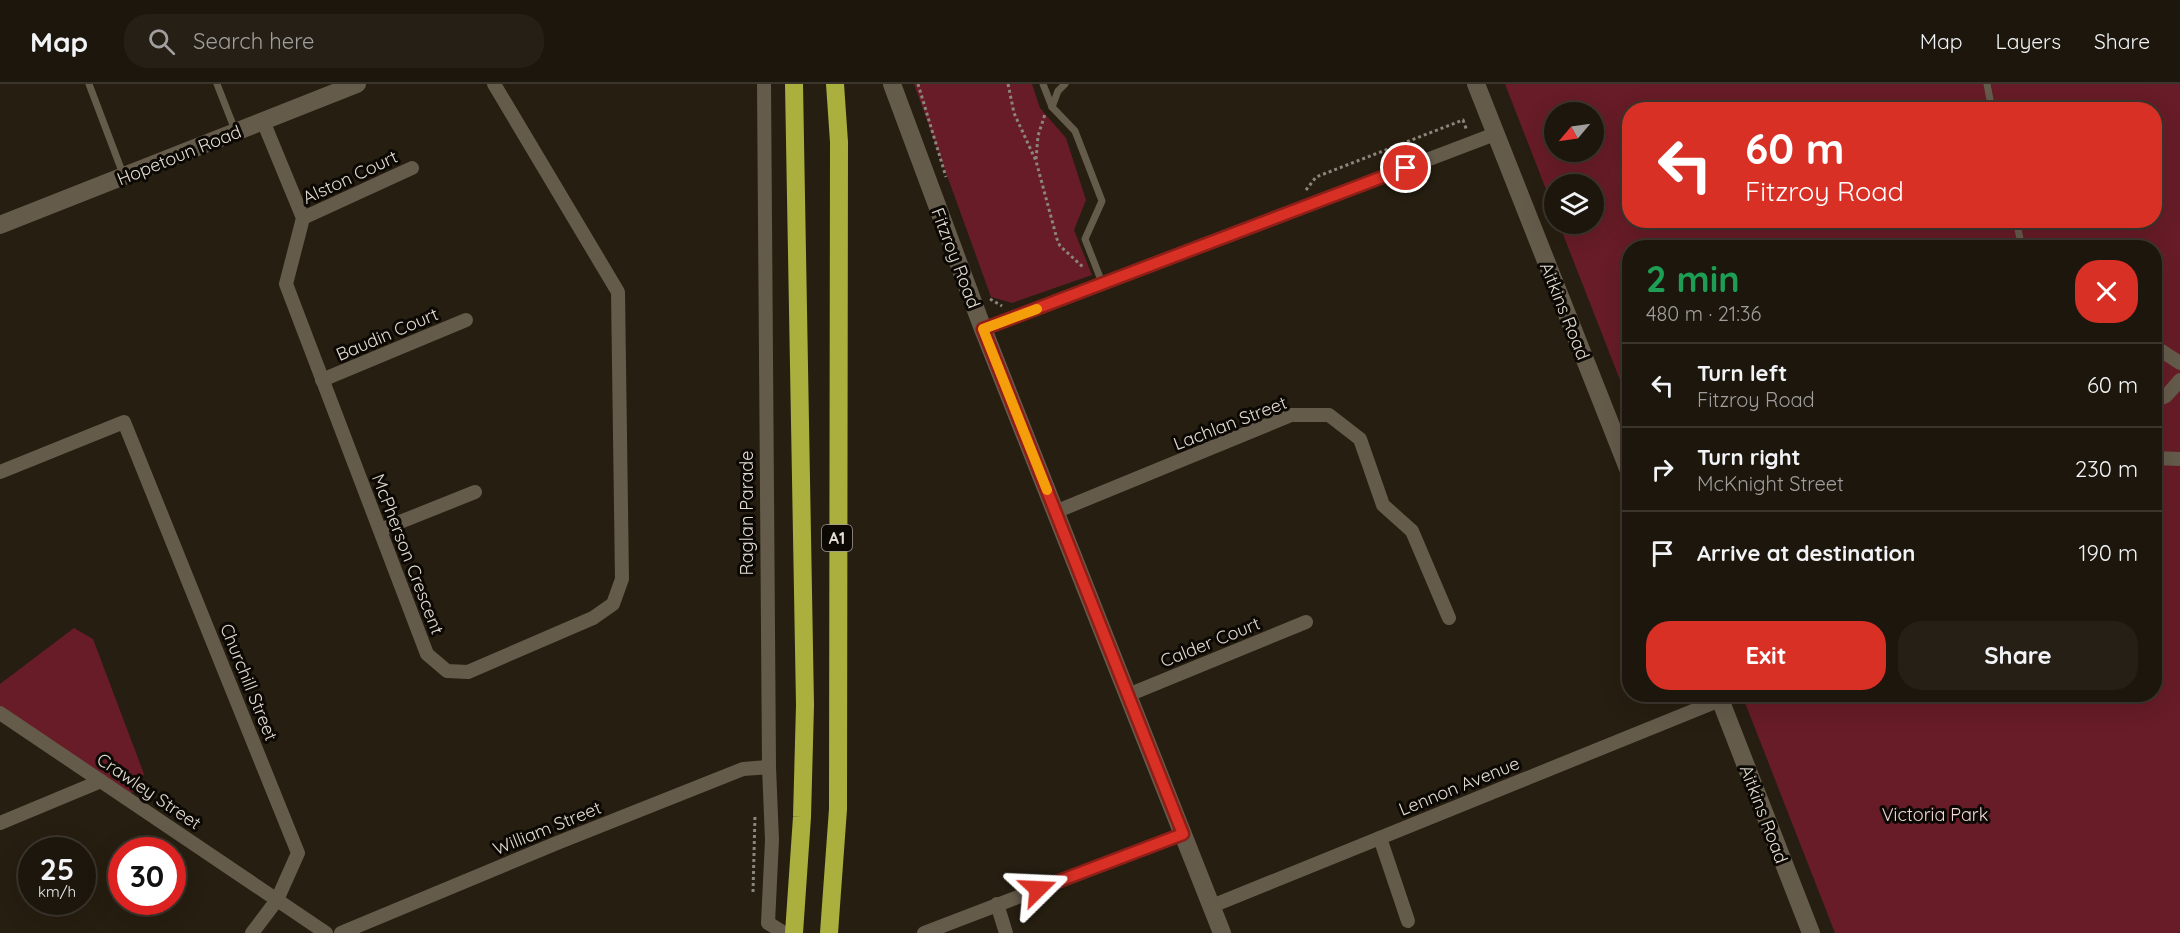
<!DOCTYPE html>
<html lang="en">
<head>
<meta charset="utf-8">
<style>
	:root { --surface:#1c160c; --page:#251f15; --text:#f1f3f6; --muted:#a09f9d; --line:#3a352d; --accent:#d93025 }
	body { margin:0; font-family:Quicksand,sans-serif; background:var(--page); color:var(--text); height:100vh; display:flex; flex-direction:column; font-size:22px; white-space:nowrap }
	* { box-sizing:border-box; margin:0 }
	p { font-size:20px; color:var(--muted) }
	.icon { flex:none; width:33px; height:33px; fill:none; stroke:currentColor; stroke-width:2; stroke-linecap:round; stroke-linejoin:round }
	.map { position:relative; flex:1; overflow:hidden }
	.details { position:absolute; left:1622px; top:156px; width:540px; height:462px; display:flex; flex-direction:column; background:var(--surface); border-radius:24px; box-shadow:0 6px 24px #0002,0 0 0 2px var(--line) }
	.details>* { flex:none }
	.banner { position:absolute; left:1622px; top:18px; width:540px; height:126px; border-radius:24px; box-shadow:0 6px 24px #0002,0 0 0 2px var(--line); background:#d93025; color:#fff; overflow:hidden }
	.needle { width:39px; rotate:241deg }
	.tools { position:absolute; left:1544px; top:18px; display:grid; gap:12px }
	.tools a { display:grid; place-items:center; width:60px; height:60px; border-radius:50%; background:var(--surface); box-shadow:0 6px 24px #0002,0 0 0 2px var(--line); font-size:30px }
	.speed { position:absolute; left:18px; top:753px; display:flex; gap:12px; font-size:30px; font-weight:700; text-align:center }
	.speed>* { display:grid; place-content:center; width:78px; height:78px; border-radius:50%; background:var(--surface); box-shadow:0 6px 24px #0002,0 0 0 2px var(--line); line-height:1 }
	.speed small { font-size:15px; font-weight:400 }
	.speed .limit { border:9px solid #d22; background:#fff; color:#111 }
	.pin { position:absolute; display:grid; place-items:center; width:51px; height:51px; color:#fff; margin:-26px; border:3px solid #fff; border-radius:50%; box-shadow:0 2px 6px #0007 }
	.me { position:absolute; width:66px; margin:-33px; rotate:69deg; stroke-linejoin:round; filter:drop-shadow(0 0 4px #0008) }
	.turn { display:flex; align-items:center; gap:21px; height:126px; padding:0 24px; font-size:27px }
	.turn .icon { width:78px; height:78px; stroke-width:2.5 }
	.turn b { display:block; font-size:42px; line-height:51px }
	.round { display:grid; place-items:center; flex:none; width:63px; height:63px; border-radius:24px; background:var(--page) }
	.summary { display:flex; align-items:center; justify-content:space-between; height:102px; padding:0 24px }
	h1 { font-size:36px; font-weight:800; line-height:45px; color:#1e9e55 }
	.action { display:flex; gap:12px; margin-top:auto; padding:12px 24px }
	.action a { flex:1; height:69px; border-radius:24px; background:var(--accent); color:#fff; font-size:24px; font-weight:800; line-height:69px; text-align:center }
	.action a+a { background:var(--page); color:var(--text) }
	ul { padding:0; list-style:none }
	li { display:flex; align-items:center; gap:18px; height:84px; padding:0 24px; border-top:2px solid var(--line) }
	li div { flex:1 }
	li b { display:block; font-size:22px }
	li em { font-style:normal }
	header { display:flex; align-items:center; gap:36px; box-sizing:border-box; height:84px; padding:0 30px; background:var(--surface); border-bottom:2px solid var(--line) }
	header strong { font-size:28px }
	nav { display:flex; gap:33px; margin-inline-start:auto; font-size:21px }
	.search { width:420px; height:54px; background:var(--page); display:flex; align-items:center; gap:15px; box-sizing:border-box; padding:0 21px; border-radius:24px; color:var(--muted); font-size:22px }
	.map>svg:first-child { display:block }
</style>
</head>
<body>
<header>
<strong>Map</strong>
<div class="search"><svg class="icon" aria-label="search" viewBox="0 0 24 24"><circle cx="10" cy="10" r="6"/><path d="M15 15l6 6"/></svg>Search here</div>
<nav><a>Map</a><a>Layers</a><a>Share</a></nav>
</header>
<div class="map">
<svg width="2180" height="849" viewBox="0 0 2180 849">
	<rect width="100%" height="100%" fill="#261e10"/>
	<g fill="#671c27" fill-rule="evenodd">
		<polygon points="914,0 1032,0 1040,24 1066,54 1086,116 1074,146 1092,191 1012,219 991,213"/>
		<path d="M1505,0H2180V849H1835L1742,611L2154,610V164H1629V319L1559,140H1593V100H1554V126ZM1629,26H2154V136H1629ZM1554,28H1593V68H1554Z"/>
		<polygon points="74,544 93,555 144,690 128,715 0,629 0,600"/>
	</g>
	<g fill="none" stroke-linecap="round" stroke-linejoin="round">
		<g stroke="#8c857a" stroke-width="3" stroke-dasharray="3 3" stroke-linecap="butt">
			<polyline points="918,0 946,93"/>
			<polyline points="1008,0 1014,29 1036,77 1057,155 1060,162 1083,183"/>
			<polyline points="1036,75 1038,52 1045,30"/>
			<polyline points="1306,106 1316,93 1463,36 1467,47"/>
			<polyline points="990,215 1002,222"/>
			<polyline points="753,808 755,731"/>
		</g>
		<g stroke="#655b4b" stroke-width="7">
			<polyline points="89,0 123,90"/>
			<polyline points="217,0 235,46"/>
			<polyline points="1043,0 1052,23 1075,47 1102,117 1085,155 1103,201"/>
			<polyline points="1987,0 1992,26"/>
			<polyline points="1052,23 1058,7 1065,0"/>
			<polyline points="2016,136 2022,164"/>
		</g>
		<g stroke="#655b4b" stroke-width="14">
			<polyline points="764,0 769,683 772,756 768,839 784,849"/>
			<polyline points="263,37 303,134 286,200 427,570 447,587 468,588 593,534 613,520 622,495 618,208 494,0"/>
			<polyline points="303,134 412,84"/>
			<polyline points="983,245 1495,50"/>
			<polyline points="2154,262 2180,279"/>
			<polyline points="322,296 466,236"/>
			<polyline points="2154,317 2166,312 2180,296"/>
			<polyline points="2154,374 2180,375"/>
			<polyline points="0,388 124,338 298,769 277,816 252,849"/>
			<polyline points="1055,428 1291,331 1329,331 1360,355 1383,421 1412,447 1449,534"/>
			<polyline points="380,446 475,408"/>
			<polyline points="1128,611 1306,538"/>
			<polyline points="0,629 326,849"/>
			<polyline points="0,739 101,697"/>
			<polyline points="1380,754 1408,837"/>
			<polyline points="997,820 1006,849"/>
			<polyline points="1212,822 1720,616"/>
			<polyline points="341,849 557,759 743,685 769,683"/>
			<polyline points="924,849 1183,750"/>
		</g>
		<g stroke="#655b4b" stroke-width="18">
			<polyline points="892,0 983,245 1222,849"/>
			<polyline points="1476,0 1629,387"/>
			<polyline points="0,141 357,0"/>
			<polyline points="1718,610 1811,849"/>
		</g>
		<g stroke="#aaaf3e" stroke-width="18">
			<polyline points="794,849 802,733 805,621 794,0"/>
			<polyline points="829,849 838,725 839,58 835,0"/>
		</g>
	</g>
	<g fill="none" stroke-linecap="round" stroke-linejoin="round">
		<defs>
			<polyline id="route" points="1038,805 1183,750 983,245 1406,84"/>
		</defs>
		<use href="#route" stroke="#8d1f18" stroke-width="15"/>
		<use href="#route" stroke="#d93025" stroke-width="10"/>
		<polyline stroke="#f59e0b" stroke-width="10" points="1037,225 983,245 1047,406"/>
	</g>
	<g text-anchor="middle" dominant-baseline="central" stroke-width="6" stroke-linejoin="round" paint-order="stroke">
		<rect fill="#0c0804" stroke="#a29c95" stroke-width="1.5" x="822" y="441" width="30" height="26" rx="4.5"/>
		<g font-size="16" font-weight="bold" fill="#e2dcd3">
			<text x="837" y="454">A1</text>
		</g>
		<g font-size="18" fill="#e2dcd3" stroke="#0c0804">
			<text transform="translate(179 71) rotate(-22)">Hopetoun Road</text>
			<text transform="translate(350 93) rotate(-25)">Alston Court</text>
			<text transform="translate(956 174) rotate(69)">Fitzroy Road</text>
			<text transform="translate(1565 227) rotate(68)">Aitkins Road</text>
			<text transform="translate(387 250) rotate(-23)">Baudin Court</text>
			<text transform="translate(1230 339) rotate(-21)">Lachlan Street</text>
			<text transform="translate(746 429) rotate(-90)">Raglan Parade</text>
			<text transform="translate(408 470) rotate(69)">McPherson Crescent</text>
			<text transform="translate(1210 558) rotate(-22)">Calder Court</text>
			<text transform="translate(249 598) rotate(68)">Churchill Street</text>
			<text transform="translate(1459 702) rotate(-22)">Lennon Avenue</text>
			<text transform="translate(149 707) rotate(34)">Crawley Street</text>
			<text transform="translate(1764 730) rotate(69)">Aitkins Road</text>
			<text transform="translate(547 744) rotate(-22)">William Street</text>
		</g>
		<g font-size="18" fill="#f2d8d9" stroke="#0c0804">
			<text x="1935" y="730">Victoria Park</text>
		</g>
	</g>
</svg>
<div class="tools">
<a><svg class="needle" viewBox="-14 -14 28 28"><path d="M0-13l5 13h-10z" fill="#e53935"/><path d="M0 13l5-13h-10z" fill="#a09f9d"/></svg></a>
<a><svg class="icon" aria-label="layers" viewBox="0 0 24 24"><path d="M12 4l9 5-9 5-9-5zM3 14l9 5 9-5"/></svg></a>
</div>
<div class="speed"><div>25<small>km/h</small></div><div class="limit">30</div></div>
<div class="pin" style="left:1406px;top:84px;background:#d93025"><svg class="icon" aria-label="arrive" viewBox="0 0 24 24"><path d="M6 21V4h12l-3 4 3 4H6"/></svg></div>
<svg class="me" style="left:1038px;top:805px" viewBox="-20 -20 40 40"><path d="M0-17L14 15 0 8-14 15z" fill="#d93025" stroke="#fff" stroke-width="4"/></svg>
<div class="banner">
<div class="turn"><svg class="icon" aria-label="left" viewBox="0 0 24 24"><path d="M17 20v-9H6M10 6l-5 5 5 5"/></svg><div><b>60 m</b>Fitzroy Road</div></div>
</div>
<section class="details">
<div class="summary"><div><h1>2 min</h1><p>480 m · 21:36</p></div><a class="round" style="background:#d93025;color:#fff"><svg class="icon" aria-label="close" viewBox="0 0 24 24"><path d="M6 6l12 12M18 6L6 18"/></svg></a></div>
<ul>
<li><svg class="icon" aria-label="left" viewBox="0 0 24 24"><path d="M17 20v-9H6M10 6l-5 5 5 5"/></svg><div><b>Turn left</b><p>Fitzroy Road</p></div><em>60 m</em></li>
<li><svg class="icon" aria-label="right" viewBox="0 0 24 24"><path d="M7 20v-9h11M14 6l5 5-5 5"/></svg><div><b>Turn right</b><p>McKnight Street</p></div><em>230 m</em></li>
<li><svg class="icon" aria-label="arrive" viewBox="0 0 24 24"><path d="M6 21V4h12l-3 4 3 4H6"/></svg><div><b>Arrive at destination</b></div><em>190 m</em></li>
</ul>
<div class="action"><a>Exit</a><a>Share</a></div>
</section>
</div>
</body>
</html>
